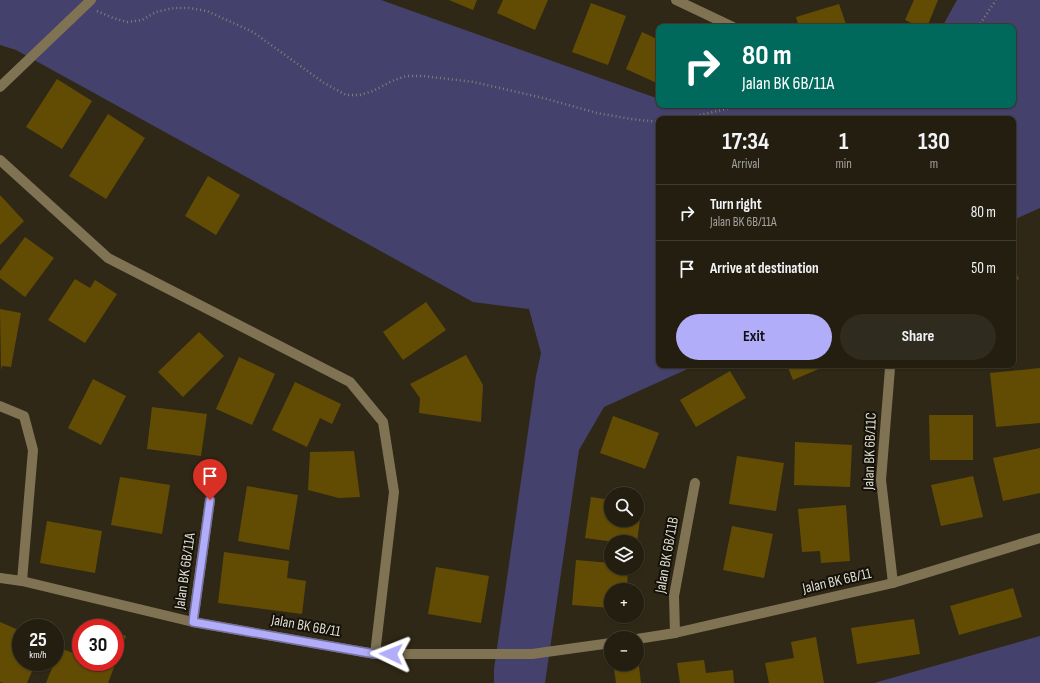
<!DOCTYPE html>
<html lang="en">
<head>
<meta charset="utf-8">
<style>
	:root { --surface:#231e10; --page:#2f2b1e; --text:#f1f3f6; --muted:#a3a29f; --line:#403c30; --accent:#b2adf9 }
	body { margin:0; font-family:"Sofia Sans Condensed",sans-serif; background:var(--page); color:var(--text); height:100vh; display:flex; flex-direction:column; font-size:15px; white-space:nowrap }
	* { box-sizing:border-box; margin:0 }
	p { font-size:13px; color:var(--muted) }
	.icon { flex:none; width:22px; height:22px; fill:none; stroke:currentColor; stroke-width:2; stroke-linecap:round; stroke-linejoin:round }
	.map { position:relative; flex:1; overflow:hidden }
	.panel { position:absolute; left:656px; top:116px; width:360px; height:252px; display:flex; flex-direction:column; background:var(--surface); border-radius:8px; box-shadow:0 1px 3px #0004,0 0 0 1px var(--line) }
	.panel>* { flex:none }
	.guide { position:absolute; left:656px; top:24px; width:360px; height:84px; border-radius:8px; box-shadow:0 1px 3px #0004,0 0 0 1px var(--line); background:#00695c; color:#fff; overflow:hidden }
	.buttons { position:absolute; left:604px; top:487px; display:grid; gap:8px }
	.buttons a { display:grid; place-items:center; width:40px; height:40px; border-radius:50%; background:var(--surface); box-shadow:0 1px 3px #0004,0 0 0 1px var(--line); font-size:20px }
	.speed { position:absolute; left:12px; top:619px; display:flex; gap:8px; font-size:20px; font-weight:700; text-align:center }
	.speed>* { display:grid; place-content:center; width:52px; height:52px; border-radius:50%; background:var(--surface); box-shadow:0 1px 3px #0004,0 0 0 1px var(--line); line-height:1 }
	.speed small { font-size:10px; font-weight:400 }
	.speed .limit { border:6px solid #d22; background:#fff; color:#111 }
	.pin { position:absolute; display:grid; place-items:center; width:34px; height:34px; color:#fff; margin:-41px -17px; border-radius:50% 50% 50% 0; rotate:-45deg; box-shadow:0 0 4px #0007 }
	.pin .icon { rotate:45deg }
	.me { position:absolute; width:44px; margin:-22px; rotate:272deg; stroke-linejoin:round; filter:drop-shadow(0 0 3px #0008) }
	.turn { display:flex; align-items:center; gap:14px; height:84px; padding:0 20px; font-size:18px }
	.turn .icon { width:52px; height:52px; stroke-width:2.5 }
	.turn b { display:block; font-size:28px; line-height:34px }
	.eta { display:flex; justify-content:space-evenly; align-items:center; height:68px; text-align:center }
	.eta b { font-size:24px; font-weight:700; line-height:28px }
	.cta { display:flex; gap:8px; margin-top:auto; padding:8px 20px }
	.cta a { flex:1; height:46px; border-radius:24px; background:var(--accent); color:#111; font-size:16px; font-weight:700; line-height:46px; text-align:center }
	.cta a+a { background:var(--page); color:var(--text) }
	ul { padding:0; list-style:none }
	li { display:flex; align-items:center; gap:12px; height:56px; padding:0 20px; border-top:1px solid var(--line) }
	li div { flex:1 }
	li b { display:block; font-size:15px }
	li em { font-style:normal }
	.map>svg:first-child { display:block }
</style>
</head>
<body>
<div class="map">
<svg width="1040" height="683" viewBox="0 0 1040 683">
	<rect width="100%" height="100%" fill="#2f2816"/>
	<g fill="#45416d">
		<polygon points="0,0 381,0 659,99 659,105 1013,105 1013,27 942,27 957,0 1040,0 1040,208 1013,220 1013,119 659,119 659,365 696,365 604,407 579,450 545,683 494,683 494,669 536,376 541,353 529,309 473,302 16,50 0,45"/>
		<polygon points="1040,636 1040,683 874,683"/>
	</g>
	<g fill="#624c04">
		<polygon points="449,0 477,0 473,10"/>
		<polygon points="503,0 548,0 535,30 497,13"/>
		<polygon points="914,0 938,0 927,27 920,27 905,20"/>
		<polygon points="591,3 626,16 608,65 572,52"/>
		<polygon points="839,4 847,27 799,27 796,17"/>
		<polygon points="642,32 659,40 659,84 626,69"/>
		<polygon points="57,79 92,101 62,149 26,127"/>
		<polygon points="108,114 145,138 106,199 69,176"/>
		<polygon points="208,176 240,195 216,235 185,216"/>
		<polygon points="0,195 24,221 0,245"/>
		<polygon points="25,237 54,258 25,297 0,278 0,271"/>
		<polygon points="1013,266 1019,279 1013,281"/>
		<polygon points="75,279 90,288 95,280 117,294 85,343 48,320"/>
		<polygon points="426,302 446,330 403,360 383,332"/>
		<polygon points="0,309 21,313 11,367 2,366 1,370"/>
		<polygon points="199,332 224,356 183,397 158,372"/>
		<polygon points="466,355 483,385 481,422 419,413 420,398 410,384"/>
		<polygon points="239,357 275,374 252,425 216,409"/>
		<polygon points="787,365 828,365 793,380"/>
		<polygon points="1040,368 1040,423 996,427 990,373"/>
		<polygon points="730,371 746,398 696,427 680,400"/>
		<polygon points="93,379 126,396 101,445 68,428"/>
		<polygon points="295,382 341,404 332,424 320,418 307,447 272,430"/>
		<polygon points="152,407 207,414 201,456 147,449"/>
		<polygon points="929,415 973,415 973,460 930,460"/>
		<polygon points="613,416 659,433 645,469 600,453"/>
		<polygon points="795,442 852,445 850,487 794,485"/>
		<polygon points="1040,448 1040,493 1003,501 993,458"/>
		<polygon points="354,451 360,497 339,498 308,490 310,452"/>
		<polygon points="737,456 784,463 776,511 729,504"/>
		<polygon points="973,476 983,517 941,526 931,485"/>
		<polygon points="120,477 170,485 162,534 111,525"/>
		<polygon points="247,486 298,495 289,550 238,541"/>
		<polygon points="591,497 611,500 611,520 637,520 637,504 642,504 637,542 614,542 585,538"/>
		<polygon points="846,505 850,561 821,563 820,551 802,552 798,509"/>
		<polygon points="47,521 102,531 95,573 40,563"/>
		<polygon points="732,526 773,534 764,578 723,570"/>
		<polygon points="224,552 289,561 287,578 306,581 302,614 218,603"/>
		<polygon points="576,560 611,563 611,568 628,568 627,590 611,590 611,608 572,605"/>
		<polygon points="436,567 489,576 481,623 428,614"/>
		<polygon points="1013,588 1022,617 959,635 950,606"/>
		<polygon points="914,619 920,654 857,664 851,628"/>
		<polygon points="0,622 21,631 21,662 36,662 27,683 3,683 0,682"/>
		<polygon points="115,632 126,636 108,683 46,683 60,648 81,656 81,662 115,662"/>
		<polygon points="816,637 824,683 769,683 765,663 794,658 791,642"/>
		<polygon points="704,660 706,673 733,670 734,683 680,683 677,663"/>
		<polygon points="639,666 641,683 616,683 614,669"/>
	</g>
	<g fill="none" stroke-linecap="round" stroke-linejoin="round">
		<g stroke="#847f70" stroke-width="2.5" stroke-dasharray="1 3" stroke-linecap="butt">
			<polyline points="97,11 113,18 127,22 142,20 156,12 174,8 189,8 207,11 253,32 324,83 346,95 360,95 373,91 392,81 406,76 423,76 474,82 543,98 597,113 631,119 659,122"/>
			<polyline points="978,27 996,0"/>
			<polyline points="680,119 692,117 743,105"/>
		</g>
		<g stroke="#7f7353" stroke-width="10">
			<polyline points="676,0 733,27"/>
			<polyline points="0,87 70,20"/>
			<polyline points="0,160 108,258 350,382 383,422 394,492 375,654"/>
			<polyline points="890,368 881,480 893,583"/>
			<polyline points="0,406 24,416 33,450 22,581"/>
			<polyline points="0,578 22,581 193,622 375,654 532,654 611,643"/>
			<polyline points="193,622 210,500"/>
			<polyline points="675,633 674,596 695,483"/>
			<polyline points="637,639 675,633 893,583 1040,538"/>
		</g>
		<polyline stroke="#7f7353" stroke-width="10" points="70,20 91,0"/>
	</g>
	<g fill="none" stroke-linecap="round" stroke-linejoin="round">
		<defs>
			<polyline id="route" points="210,500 193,622 375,654 391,654"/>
		</defs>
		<use href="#route" stroke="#7470a2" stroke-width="10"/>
		<use href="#route" stroke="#b2adf9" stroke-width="7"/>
	</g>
	<g text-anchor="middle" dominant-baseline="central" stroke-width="4" stroke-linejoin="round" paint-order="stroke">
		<g font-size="15" fill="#dfdbd0" stroke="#141109">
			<text transform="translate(870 451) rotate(-88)">Jalan BK 6B/11C</text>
			<text transform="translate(667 555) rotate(-80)">Jalan BK 6B/11B</text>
			<text transform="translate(185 571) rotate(-82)">Jalan BK 6B/11A</text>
			<text transform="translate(837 581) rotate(-13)">Jalan BK 6B/11</text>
			<text transform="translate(306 626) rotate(10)">Jalan BK 6B/11</text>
		</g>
	</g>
</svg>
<div class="buttons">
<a><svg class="icon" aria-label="search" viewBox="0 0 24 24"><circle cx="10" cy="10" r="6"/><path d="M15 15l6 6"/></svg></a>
<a><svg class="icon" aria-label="layers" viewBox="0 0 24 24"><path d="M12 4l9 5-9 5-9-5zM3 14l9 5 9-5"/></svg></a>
<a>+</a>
<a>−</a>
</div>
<div class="speed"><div>25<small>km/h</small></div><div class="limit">30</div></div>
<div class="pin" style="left:210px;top:500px;background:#d93025"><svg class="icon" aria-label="arrive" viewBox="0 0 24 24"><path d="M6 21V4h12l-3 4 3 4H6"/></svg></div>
<svg class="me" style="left:391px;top:654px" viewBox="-20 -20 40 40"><path d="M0-17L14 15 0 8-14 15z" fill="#b2adf9" stroke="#fff" stroke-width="4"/></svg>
<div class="guide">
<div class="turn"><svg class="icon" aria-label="right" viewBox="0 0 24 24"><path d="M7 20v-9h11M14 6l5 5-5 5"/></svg><div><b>80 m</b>Jalan BK 6B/11A</div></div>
</div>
<section class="panel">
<div class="eta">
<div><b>17:34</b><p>Arrival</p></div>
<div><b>1</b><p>min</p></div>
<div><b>130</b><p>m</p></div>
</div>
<ul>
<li><svg class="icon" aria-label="right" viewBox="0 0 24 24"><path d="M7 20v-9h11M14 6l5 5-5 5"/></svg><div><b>Turn right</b><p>Jalan BK 6B/11A</p></div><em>80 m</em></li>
<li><svg class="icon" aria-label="arrive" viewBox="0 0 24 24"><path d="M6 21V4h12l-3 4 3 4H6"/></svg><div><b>Arrive at destination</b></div><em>50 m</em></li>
</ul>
<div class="cta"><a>Exit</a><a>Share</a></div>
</section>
</div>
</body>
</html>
